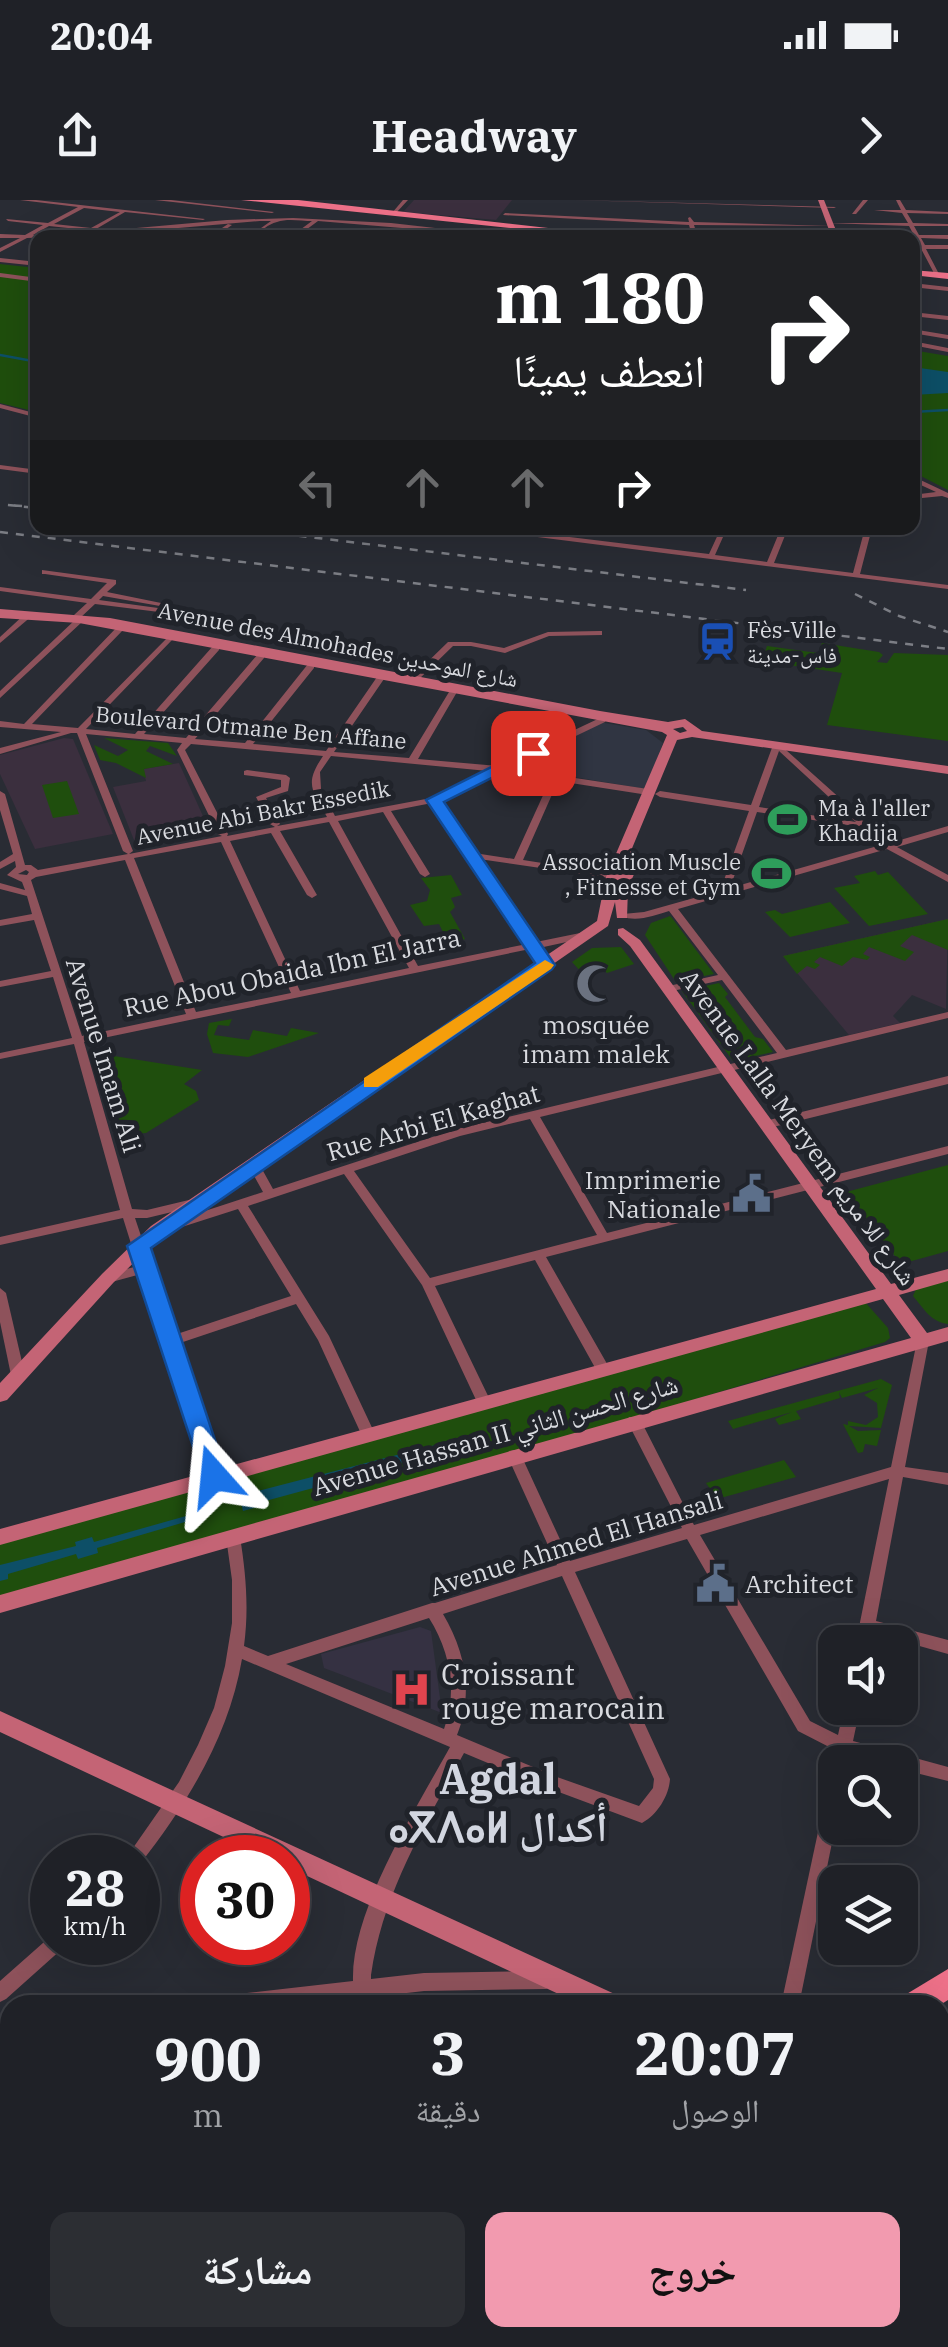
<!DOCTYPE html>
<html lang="ar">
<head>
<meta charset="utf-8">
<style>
	:root { --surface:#1f2127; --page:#2c2e33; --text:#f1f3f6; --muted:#a1a3a7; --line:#3c3e44; --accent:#f29aaf }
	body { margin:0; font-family:"IBM Plex Serif","Noto Naskh Arabic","Noto Sans Tifinagh",serif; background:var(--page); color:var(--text); direction:rtl; height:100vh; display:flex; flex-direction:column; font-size:38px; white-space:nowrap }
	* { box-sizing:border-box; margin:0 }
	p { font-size:32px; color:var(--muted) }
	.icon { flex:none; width:55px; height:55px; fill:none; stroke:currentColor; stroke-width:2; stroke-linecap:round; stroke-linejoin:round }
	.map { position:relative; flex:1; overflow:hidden; direction:ltr }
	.drawer { position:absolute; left:0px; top:1795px; width:950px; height:352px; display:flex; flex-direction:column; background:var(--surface); border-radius:30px 30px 0 0; box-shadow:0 10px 40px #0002,0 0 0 2px var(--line); direction:rtl }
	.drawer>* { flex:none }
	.hud { position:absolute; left:30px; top:30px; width:890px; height:305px; border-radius:20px; box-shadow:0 10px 40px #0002,0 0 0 2px var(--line); direction:rtl; background:#202124; color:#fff; overflow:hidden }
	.fabs { position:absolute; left:818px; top:1425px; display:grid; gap:20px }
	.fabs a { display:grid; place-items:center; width:100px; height:100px; border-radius:20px; background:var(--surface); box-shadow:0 10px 40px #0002,0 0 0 2px var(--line); font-size:50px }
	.speed { position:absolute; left:30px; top:1635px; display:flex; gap:20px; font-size:50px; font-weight:700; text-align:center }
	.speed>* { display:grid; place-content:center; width:130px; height:130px; border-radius:50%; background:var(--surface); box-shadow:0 10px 40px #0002,0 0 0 2px var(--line); line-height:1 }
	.speed small { font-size:25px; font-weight:400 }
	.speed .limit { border:15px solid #d22; background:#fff; color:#111 }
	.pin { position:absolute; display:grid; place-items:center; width:85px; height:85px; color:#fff; margin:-42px; border-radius:20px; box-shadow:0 5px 15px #0006 }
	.me { position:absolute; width:110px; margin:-55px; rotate:342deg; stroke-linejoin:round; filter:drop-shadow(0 0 8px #0008) }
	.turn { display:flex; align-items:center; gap:35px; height:210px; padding:0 50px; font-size:45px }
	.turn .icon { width:130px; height:130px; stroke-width:2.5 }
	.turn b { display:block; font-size:70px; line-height:85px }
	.lanes { display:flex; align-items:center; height:95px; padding:0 50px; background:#0003; justify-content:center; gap:50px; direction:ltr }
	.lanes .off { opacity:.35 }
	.eta { display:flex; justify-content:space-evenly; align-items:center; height:170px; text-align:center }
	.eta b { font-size:60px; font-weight:700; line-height:70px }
	.cta { display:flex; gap:20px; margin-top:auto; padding:20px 50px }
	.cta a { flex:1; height:115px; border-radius:20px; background:var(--accent); color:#111; font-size:40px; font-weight:700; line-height:115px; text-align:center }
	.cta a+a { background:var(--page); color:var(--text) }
	.status { display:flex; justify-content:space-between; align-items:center; height:70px; padding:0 50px; background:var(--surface); direction:ltr }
	.status svg { height:28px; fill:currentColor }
	header { display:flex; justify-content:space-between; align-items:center; height:130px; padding:0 50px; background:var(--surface); font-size:45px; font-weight:700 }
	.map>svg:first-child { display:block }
</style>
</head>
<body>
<div class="status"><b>20:04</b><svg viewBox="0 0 49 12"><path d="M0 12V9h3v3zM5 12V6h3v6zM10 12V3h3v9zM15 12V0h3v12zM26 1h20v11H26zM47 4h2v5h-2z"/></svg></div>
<header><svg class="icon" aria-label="forward" viewBox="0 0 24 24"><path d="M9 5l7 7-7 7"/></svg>Headway<svg class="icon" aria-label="share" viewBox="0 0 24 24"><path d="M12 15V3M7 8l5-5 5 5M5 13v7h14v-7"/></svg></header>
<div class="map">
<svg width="948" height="2147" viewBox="0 0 948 2147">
	<rect width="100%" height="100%" fill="#292c34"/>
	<polygon fill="#303542" points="599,522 646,530 663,543 646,589 525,569 523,560"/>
	<g fill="#3b2f3e">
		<polygon points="414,0 512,0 496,20 403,12"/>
		<polygon points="64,538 73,539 113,634 35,649 0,574 0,555"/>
		<polygon points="179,563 207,625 134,640 113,587 146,581 143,569"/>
		<polygon points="948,719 946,809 912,795 893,816 900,823 849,835 783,756"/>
	</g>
	<polygon fill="#353142" points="420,1427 431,1431 442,1513 324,1468 321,1454"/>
	<g fill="#1f4e0d">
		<polygon points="0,64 37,68 37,212 0,203"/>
		<polygon points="912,150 948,156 948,290 913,272"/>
		<polygon points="822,443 879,452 883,455 877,462 887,463 894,453 948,455 948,541 827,525 842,473 762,461 767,446 818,453"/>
		<polygon points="104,538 168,543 177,556 150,546 146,551 173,564 144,569 146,578 116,563 100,560 94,545 118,556 128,550"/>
		<polygon points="67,581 79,614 53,618 42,585"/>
		<polygon points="875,671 878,675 888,672 928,714 869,726 834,688 860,683 854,676"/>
		<polygon points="451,675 462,695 451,698 455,707 450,712 465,739 437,749 428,737 443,732 439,724 424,726 410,705 427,701 430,690 421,678"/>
		<polygon points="830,702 850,723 790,737 765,712 775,710 782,714"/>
		<polygon points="670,716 672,718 714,774 676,782 645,735 651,723"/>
		<polygon points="948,719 948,750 912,735 900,746 914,752 905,761 869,747 863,754 870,757 867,760 853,757 842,766 820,757 814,762 820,765 815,769 807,766 797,774 783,756"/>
		<polygon points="621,747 634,764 607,773 598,765 583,774 572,762 592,748"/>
		<polygon points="719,783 728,794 725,797 755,837 763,839 773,852 733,861 682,791"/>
		<polygon points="232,819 229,826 218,825 214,835 249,840 253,830 287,836 291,828 319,833 248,857 213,853 207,834 209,823"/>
		<polygon points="95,853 202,870 184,884 196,891 199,900 146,933 116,936"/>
		<polygon points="948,965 948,1051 901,1064 846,992"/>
		<path d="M948,1077V1124C931,1122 924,1109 913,1096L916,1089Z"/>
		<polygon points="865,1102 888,1128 890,1138 885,1142 417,1283 0,1396 0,1344"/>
		<polygon points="881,1179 892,1185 881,1228 849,1226 858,1231 881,1230 877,1246 865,1244 863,1252 858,1253 843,1224 848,1225 848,1221 866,1225 878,1217 877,1203 864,1195 878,1188 842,1198 839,1192 840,1198 796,1211 801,1219 779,1225 775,1219 792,1212 733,1229 728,1221"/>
		<polygon points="784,1260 796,1277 717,1299 706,1283"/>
	</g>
	<g fill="#0d4f67">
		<polygon points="913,167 948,172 948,193 913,195"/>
		<polygon points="474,1235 479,1246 468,1249 465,1245 371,1271 372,1276 352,1281 350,1278 258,1303 258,1307 243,1311 239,1296"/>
		<polygon points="197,1309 201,1322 187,1326 185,1322 97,1348 98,1353 78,1359 76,1354 8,1374 8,1379 0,1381 0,1365 76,1346 75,1342 92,1337 94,1342 186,1316 186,1312"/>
	</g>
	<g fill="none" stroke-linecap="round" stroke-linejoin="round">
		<g stroke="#0d4f67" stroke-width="2.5">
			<polyline points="0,155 38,162"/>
			<polyline points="912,212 948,210"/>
		</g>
		<g fill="#8e525b" fill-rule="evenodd">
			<path d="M20,0H36L205,19L203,20L125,12L91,32L227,20L293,18L391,23L523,38L318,21L295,38H289L312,21C302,21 287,18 277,22C265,25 259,35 247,38L271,21H260L98,35L27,38L0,52V48L20,38H0V34L25,35L43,25L8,21L6,19L48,23L78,7ZM84,8L120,12L91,28L54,24ZM49,26L87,30L83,33L33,35Z"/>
			<polygon points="155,0 171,0 274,12 272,13"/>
			<polygon points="403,0 408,0 396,13 392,13"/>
			<polygon points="574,0 836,7 834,8"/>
			<polygon points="863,0 868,0 856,14 852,14"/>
			<polygon points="896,0 900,0 906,10 948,12 948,14 907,13 913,23 948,24 948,26 914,26 919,35 948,35 948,39 921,38 925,45 948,45 948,49 926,49 940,76 935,75 909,26 828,23 908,23 902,13 874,10 901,10"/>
			<polygon points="505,13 689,22 688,18 690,17 694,22 833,26 694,25 697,35 706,38 692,36 689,25 503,15"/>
			<polygon points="228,24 232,25 213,38 207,38"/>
			<polygon points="843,32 889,36 891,38 841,34"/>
			<polygon points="754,35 756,38 712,38 714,36"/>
			<polygon points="0,58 38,62 38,66 0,62"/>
			<polygon points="0,73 38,78 38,82 0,77"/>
			<polygon points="912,83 948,87 948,91 912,87"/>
			<polygon points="912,112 948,116 948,120 912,116"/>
			<polygon points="912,129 948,135 948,139 912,133"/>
			<polygon points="912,141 948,148 948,152 912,145"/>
			<polygon points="0,204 38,214 38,218 0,208"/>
			<polygon points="0,265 38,270 38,274 0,269"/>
			<polygon points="912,276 948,293 948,298 942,296 912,299 912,295 936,292 912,281"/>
			<polygon points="479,328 496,328 709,354 721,328 727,328 715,355 767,362 781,328 788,328 774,363 853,373 865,328 872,328 860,374 948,385 948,389 483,330"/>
			<path d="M42,370L116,380V384L107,392L171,405L159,412L95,404L80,418L83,420L82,422L0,498V491L76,419L73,417L74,415L87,403L0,391V387L91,399L107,383L45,374H42ZM103,396L160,406L158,408L99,400Z"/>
			<polygon points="26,413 33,415 0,443 0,437"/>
			<path d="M118,426L125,428L32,524L78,528L169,436H172V440L86,529L135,534L213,446H219V450L144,534L186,538L258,454H264V458L195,539L245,543L308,464H314V468L253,544L326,551L377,477H380L384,479L334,552L409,558L449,492L453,490L457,492L418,559L498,566L602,517L606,520L605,522L509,568L648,589L653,592L648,595L558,581L523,660L613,674L616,675V679L479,659L536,742L585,732L590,735L585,738L539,748L551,765L550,767H542L530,749L84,842L132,1009L147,1010L193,999L199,1003L197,1006L147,1018H135L174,1135L291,1096L238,1009L160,1034L154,1030L156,1027L263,992L247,963L249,960H257L273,989L457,929L777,853L722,780L668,792L664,791V787L718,775L669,711C655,715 636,723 622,716L623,714L644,712L701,696L624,684L619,681L624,678L710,693L720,691L749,611L660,597L655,594L660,591L751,605L773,545L777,542L890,643L948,626V632L897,647L948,675V682L887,649L678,709L786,850L948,812V818L540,917L607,1033L948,946V954L546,1057L610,1169L608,1173H598L535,1060L435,1086L491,1202L489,1206H479L477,1202L422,1085L344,974L248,1006L329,1136L375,1234L373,1238L368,1239L363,1238L318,1140L296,1104L177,1144L221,1276L219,1280L214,1282L209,1280L141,1074L108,1083L102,1078L104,1075L138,1066L123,1018L0,1045V1037L120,1010L74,844L0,859V853L72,838L53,777L0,787V781L51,771L34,720L0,726V720L32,714L27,696L0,689V683L25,690L22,682L7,675L16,667L15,661L0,669V662L13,654L0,610V591L5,594L25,665H31L38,670L128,654L123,651L77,533H71L0,554V548L61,532L0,527V521L24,524ZM86,534L182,543L177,550L218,634L222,636L129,654L133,651ZM191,544L323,556C304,584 312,590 327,617L277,626L280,624L266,598L288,591L290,578L286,575L247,570L244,571V575L281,580V587L256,597L270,624L275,627L227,636L228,634L185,550ZM779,551L856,622L759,607ZM331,556L488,571L431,598L335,616L321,589L320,572ZM500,572L550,580L514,659L474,653L439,601ZM432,603L527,744L418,766L338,621L383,612L420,674L425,677L430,674L391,611ZM757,612L862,627L881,645L730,688ZM329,622L409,768L300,791L230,641L271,633L307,695L312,698L317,695L280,631ZM221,642L291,793L196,812L134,658ZM125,660L186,814L82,836L31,680L36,677ZM26,670L29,672L27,675L18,674ZM530,919L597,1035L430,1078L354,971L460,936Z"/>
			<polygon points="599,431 602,431 602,435 549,436 505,453 471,446 453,446 416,482 409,480 448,442 471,442 504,448 548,432"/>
			<polygon points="948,876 948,884 765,929 759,925 765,921"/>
			<polygon points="0,1088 6,1093 25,1175 23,1179 13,1179 11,1175 0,1122"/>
			<path d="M923,1136L928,1138L929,1141L905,1267L948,1273V1285L903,1277L876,1421L948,1440V1454L873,1433L871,1442H856L889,1279L700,1335L810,1521L838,1535L844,1508H860L853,1541L948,1567V1581L900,1569V1562H877L850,1555L848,1562H835L834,1567L832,1562L835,1550L798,1531L687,1339L575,1372L670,1579C669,1596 657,1615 642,1623L548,1588L464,1553C425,1625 383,1692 371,1775V1779L424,1773L546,1771L552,1774L555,1780L552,1786L546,1789L424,1791L372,1797L373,1805H355V1799L299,1805H211L214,1799L220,1796L353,1781C351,1710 416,1609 450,1547L242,1459C229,1536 187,1604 140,1664L138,1665V1658H126L179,1582L198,1545L214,1508L225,1466L232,1423V1380L226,1337L228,1333L233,1331L238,1333L240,1337C246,1374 249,1409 244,1446L268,1456L432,1403H435L557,1365L507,1255L509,1251L514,1250L519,1251L521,1255L570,1361L682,1328L627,1221L629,1217H639L694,1325L891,1267L917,1141L918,1138ZM562,1376L654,1579L653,1588L639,1606L557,1577L457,1535C474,1493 465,1451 443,1414ZM429,1418C450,1451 458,1492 444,1529L286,1464Z"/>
			<polygon points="835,1582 835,1628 799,1805 781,1805 827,1590 829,1585"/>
			<polygon points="52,1735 52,1742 65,1742 63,1748 6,1799 0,1802 0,1781"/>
			<rect x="0" y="1822" width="10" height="18"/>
			<polygon points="948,2093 948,2135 940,2140 934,2138 940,2138 940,2098"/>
			<polygon points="188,2138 208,2138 210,2147 190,2147"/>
			<polygon points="433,2138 453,2138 456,2147 436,2147"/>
			<polygon points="831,2138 859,2138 862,2140 865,2147 837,2147"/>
		</g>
		<g fill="#c46475" fill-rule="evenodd">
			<polygon points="818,0 824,0 839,38 832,38"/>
			<path d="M0,409L110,418L600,511L668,522L685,519L702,531L948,566V574L692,537L677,540L623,670L628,668L635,672L628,688L627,718H617L615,702L608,726L163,1034L114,1082L7,1200L0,1202V1183L102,1074L151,1026L597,721L606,677L667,535L662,532L79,423L0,418ZM683,527L687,531L680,533L673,529Z"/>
			<polygon points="623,728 640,740 891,1084 948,1069 948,1081 899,1095 927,1133 948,1127 948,1141 0,1413 0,1395 911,1138 883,1099 0,1345 0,1329 876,1089 630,746 618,735 618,729"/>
			<polygon points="0,1511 619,1796 622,1805 582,1805 288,1667 288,1658 268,1658 0,1532"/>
			<polygon points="940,1941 948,1944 948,1971 940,1968"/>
		</g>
		<g fill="#ee7189" fill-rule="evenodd">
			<polygon points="241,0 298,0 637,38 606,38"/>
			<polygon points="912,70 948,73 948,79 912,75"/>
			<polygon points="948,1769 948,1800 940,1805 901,1805 905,1795"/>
			<polygon points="0,2036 10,2040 10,2138 19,2138 10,2141 0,2137"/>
			<polygon points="700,2138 732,2138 729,2147 697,2147"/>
		</g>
		<g stroke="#7c7e85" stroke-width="2.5" stroke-dasharray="8 8" stroke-linecap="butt">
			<polyline points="38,307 7,305 38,308"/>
			<polyline points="235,328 746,390"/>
			<polyline points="0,332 948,449"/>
			<polyline points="855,394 899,416 948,432"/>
		</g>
	</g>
	<polygon fill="#1a73e8" stroke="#114b97" stroke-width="2.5" points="527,549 541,553 444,602 555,765 552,769 151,1048 227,1276 223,1283 205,1283 127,1046 535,763 426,600"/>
	<polygon fill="#f59e0b" points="545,760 554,765 551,769 378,887 364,887 364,878"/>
	<defs>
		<symbol id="station-bare" viewBox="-9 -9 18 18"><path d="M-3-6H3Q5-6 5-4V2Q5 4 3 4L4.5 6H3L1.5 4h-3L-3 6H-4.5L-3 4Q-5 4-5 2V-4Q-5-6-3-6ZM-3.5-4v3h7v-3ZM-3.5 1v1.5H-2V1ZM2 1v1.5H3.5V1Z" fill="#1a4fb4" stroke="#20232a" stroke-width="2.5" paint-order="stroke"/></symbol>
		<symbol id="stadium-bare" viewBox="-9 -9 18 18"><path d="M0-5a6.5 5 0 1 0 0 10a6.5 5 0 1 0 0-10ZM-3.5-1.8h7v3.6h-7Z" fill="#2e9e5b" stroke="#20232a" stroke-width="2.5" paint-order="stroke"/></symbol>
		<symbol id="mosque-bare" viewBox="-9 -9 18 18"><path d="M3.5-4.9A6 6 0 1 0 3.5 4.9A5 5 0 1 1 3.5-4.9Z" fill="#6b7280" stroke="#20232a" stroke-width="2.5" paint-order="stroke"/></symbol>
		<symbol id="civic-bare" viewBox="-9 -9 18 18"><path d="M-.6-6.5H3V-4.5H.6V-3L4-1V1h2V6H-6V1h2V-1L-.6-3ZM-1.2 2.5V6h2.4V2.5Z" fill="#5c6f8a" stroke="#20232a" stroke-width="2.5" paint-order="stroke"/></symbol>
		<symbol id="hospital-bare" viewBox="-9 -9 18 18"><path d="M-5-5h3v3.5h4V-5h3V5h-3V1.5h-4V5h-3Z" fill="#e0444e" stroke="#20232a" stroke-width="2.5" paint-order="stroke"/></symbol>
	</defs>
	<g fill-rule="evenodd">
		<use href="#station-bare" x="690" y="414" width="55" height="55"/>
		<use href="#stadium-bare" x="760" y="592" width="55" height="55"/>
		<use href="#stadium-bare" x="744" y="646" width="55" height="55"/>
		<use href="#mosque-bare" x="568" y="756" width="55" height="55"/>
		<use href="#civic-bare" x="724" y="966" width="55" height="55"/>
		<use href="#civic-bare" x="688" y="1356" width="55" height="55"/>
		<use href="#hospital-bare" x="384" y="1462" width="55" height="55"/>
	</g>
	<g text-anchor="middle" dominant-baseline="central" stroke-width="10" stroke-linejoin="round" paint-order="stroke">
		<g font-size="22" fill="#d8dadf" stroke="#20232a" text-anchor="start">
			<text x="747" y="429">Fès-Ville<tspan x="747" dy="25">فاس-مدينة</tspan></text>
			<text x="818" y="607">Ma à l'aller<tspan x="818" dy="25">Khadija</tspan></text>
			<text x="741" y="661" text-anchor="end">Association Muscle<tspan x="741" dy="25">, Fitnesse et Gym</tspan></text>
		</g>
		<g font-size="22" fill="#d8dadf" stroke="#20232a">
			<text transform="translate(338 444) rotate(11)">Avenue des Almohades شارع الموحدين</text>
			<text transform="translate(251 527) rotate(5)">Boulevard Otmane Ben Affane</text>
			<text transform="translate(263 612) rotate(-11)">Avenue Abi Bakr Essedik</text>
		</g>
		<g font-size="25" fill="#d8dadf" stroke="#20232a">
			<text transform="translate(292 772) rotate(-12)">Rue Abou Obaida Ibn El Jarra</text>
			<text transform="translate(104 855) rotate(73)">Avenue Imam Ali</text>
			<text transform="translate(433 922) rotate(-16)">Rue Arbi El Kaghat</text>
			<text transform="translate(799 927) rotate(54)">Avenue Lalla Meryem شارع للا مريم</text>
			<text transform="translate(495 1235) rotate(-16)">Avenue Hassan II شارع الحسن الثاني</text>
			<text transform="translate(576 1343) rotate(-17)">Avenue Ahmed El Hansali</text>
		</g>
		<g font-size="25" fill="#d8dadf" stroke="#20232a">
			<text x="596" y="824">mosquée<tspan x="596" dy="29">imam malek</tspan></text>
			<text x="721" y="979" text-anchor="end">Imprimerie<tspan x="721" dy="29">Nationale</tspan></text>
			<text x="745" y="1383" text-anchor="start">Architect</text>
		</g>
		<g font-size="30" fill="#d8dadf" stroke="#20232a" text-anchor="start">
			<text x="441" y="1473">Croissant<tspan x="441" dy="34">rouge marocain</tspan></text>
		</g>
		<g font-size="42" font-weight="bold" fill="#d2d6e0" stroke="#20232a">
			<text x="498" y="1578">Agdal<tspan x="498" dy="48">ⴰⴳⴷⴰⵍ أكدال</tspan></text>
		</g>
	</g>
</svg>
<div class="fabs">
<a><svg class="icon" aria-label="sound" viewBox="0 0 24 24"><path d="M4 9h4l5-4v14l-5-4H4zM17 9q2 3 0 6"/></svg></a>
<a><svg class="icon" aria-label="search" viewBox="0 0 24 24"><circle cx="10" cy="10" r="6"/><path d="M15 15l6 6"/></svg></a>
<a><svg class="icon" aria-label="layers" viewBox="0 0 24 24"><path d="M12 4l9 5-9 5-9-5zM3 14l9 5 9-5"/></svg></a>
</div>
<div class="speed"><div>28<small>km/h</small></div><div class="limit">30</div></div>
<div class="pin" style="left:533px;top:553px;background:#d93025"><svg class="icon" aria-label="arrive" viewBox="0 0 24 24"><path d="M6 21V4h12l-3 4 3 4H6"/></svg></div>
<svg class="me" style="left:214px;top:1276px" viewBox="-20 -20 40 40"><path d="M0-17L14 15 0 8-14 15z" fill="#1a73e8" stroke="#fff" stroke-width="4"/></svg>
<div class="hud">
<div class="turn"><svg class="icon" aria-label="right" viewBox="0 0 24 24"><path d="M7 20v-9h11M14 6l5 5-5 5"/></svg><div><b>180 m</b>انعطف يمينًا</div></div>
<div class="lanes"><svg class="icon off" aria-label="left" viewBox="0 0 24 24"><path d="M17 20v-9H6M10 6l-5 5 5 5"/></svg><svg class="icon off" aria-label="ahead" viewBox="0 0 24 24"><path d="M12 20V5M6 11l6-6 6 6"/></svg><svg class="icon off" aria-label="ahead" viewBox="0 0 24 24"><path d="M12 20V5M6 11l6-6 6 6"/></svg><svg class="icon" aria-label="right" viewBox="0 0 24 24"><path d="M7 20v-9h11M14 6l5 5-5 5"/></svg></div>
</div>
<section class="drawer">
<div class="eta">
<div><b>20:07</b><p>الوصول</p></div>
<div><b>3</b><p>دقيقة</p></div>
<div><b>900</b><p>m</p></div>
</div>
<div class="cta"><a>خروج</a><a>مشاركة</a></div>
</section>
</div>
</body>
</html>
